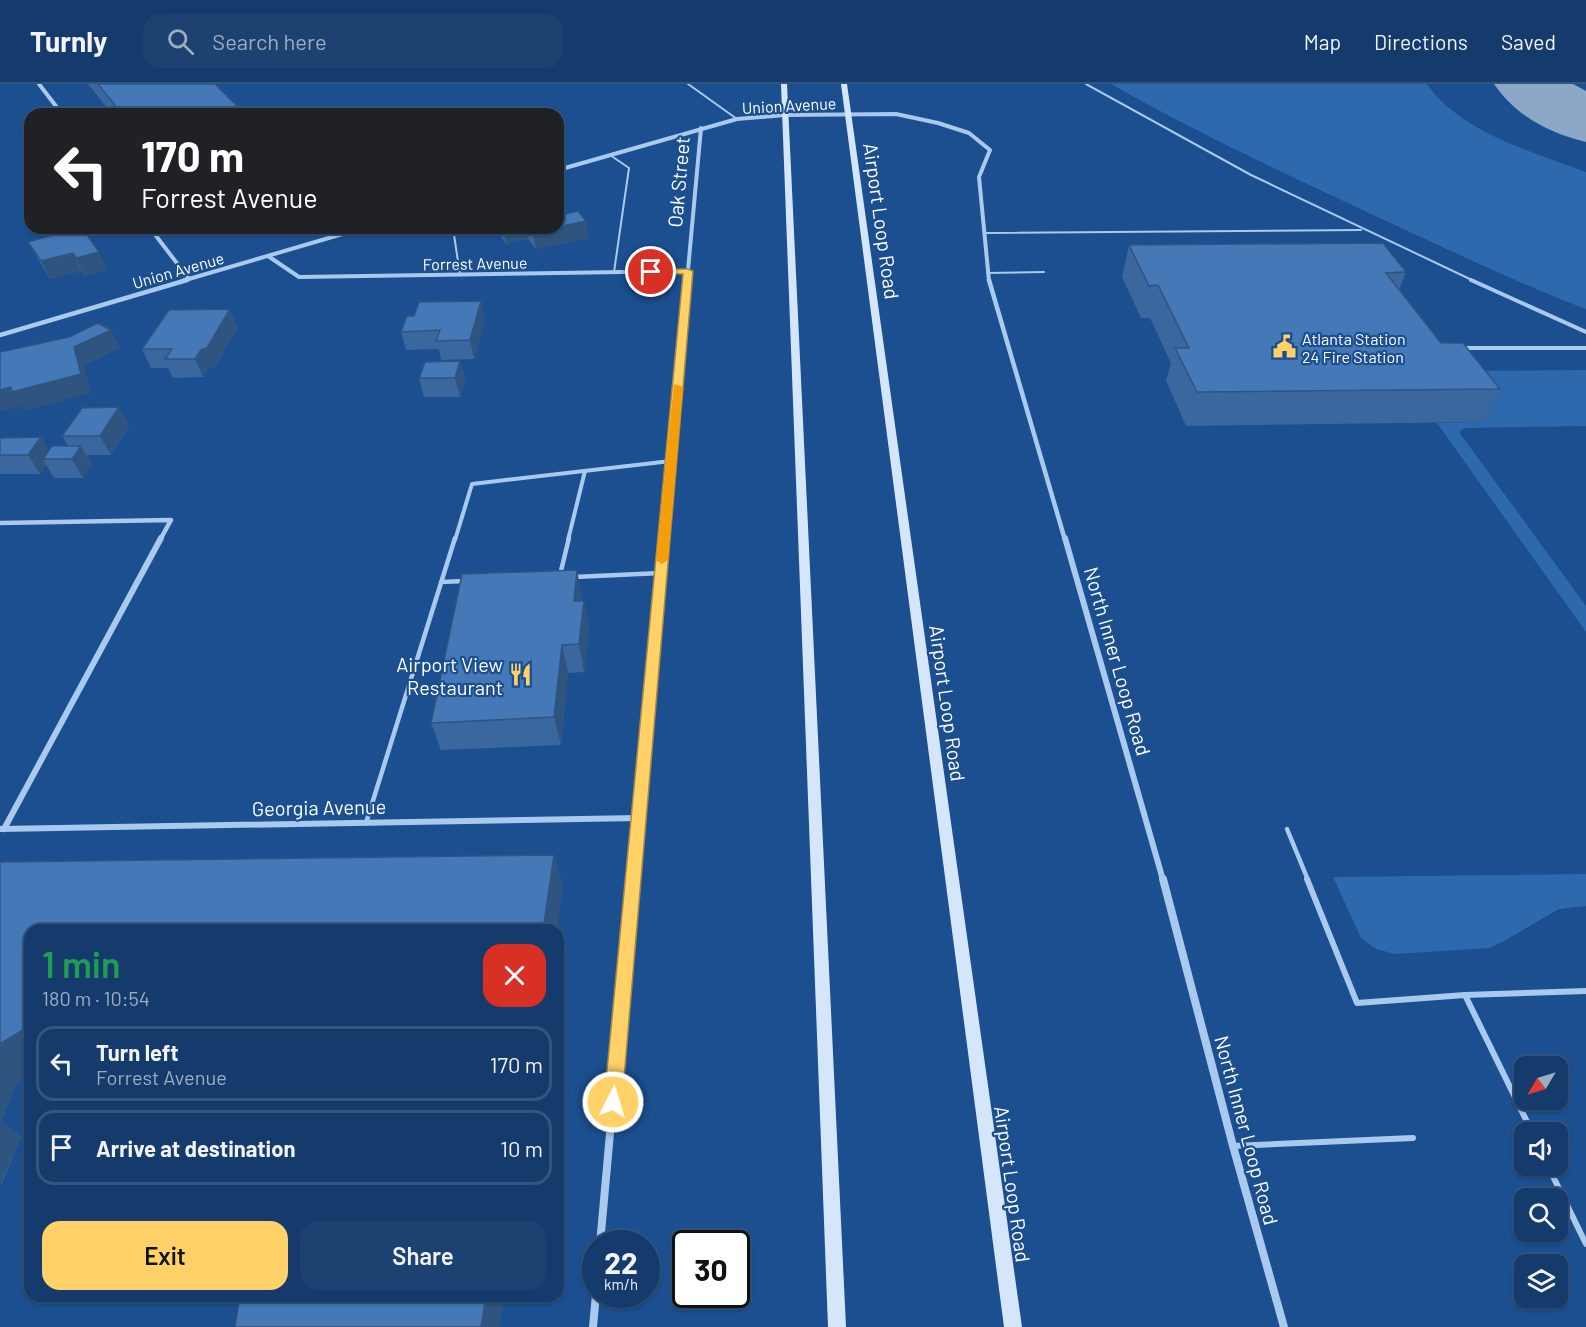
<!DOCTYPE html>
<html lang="en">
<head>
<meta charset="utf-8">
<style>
	:root { --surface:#143b6b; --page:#1d4271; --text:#f1f3f6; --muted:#9dadc1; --line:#33557e; --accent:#ffd166 }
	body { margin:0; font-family:Barlow,sans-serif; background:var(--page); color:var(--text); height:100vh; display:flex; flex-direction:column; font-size:22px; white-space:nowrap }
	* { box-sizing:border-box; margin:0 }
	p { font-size:20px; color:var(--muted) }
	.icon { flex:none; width:33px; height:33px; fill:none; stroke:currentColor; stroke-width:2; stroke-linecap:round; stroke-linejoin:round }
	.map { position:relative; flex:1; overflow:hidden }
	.side { position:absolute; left:24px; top:840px; width:540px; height:378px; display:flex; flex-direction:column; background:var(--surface); border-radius:18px; box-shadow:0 2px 4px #0004,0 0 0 2px var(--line) }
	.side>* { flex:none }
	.banner { position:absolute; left:24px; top:24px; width:540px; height:126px; border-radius:18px; box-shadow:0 2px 4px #0004,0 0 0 2px var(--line); background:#202124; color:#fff; overflow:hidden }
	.needle { width:39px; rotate:232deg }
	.controls { position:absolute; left:1514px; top:972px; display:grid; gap:12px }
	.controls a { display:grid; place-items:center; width:54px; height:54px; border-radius:12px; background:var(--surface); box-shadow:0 2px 4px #0004,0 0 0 2px var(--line); font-size:30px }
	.speed { position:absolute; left:582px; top:1146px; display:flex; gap:12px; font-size:30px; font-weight:700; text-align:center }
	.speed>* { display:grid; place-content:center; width:78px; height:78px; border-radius:50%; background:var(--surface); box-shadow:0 2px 4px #0004,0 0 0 2px var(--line); line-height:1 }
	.speed small { font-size:15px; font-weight:400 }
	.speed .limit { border:3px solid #111; border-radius:9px; background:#fff; color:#111 }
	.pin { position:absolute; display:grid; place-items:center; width:51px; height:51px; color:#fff; margin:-26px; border:3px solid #fff; border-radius:50%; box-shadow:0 2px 6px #0007 }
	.me { position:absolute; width:66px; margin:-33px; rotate:5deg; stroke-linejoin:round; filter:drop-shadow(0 0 4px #0008) }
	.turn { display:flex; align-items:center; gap:21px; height:126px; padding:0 18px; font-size:27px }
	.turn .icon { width:78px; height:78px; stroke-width:2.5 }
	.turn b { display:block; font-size:42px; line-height:51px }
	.round { display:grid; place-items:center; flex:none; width:63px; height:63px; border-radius:18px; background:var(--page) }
	.summary { display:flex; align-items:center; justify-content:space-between; height:102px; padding:0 18px }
	h1 { font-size:36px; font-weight:600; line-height:45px; color:#1e9e55 }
	.primary-button { display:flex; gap:12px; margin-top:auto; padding:12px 18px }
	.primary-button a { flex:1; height:69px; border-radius:18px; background:var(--accent); color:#111; font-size:24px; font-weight:600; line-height:69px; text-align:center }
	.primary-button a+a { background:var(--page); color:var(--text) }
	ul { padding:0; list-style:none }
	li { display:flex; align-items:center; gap:18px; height:75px; margin:0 12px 9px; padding:0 6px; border:3px solid var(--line); border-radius:18px }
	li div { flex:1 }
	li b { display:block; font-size:22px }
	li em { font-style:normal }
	header { display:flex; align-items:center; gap:36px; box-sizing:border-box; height:84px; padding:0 30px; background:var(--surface); border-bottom:2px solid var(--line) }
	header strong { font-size:28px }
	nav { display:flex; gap:33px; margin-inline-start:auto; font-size:21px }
	.search { width:420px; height:54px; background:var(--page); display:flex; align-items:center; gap:15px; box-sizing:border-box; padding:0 21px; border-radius:18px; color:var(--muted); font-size:22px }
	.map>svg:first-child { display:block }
</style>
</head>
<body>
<header>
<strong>Turnly</strong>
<div class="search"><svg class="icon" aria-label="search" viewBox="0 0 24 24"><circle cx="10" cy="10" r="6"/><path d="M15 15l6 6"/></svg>Search here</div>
<nav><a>Map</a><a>Directions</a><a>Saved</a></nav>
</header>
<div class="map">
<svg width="1586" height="1243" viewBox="0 0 1586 1243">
	<rect width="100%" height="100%" fill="#1b4f8f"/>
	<g fill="#2e69ad">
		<path d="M1111,0H1427C1460,48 1533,68 1586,88V225C1512,197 1441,162 1369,129C1282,88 1195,48 1111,0Z"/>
		<polygon points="1586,286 1586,342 1465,344 1459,348 1586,522 1586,548 1437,339 1482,338 1445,287"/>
		<polygon points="1586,790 1586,822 1559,825 1504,857 1489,864 1395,870 1376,865 1361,854 1333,793"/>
	</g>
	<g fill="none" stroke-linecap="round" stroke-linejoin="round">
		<path fill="#8da7c7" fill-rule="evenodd" d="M1494,0H1573L1586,7V58C1549,49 1516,32 1494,0Z"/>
		<g stroke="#a9c9ee" stroke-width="2">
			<polyline points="688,0 737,35"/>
			<polyline points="1086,0 1251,91 1474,197"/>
			<polyline points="610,71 629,84 614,188"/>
			<polyline points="453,144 460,191"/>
			<polyline points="986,149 1361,146"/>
			<polyline points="987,189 1044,188"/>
		</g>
		<g stroke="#a9c9ee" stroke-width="4">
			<polyline points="1471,196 1586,248"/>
			<polyline points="1463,264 1586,264"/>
			<polyline points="455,456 472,400 671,377"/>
			<polyline points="568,456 585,387"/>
		</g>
		<g stroke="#a9c9ee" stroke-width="4.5">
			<polyline points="560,491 569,454"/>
			<polyline points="574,493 661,489"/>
			<polyline points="441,498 464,497"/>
			<polyline points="366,739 455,454"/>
			<polyline points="1287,745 1308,796"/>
		</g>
		<g stroke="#a9c9ee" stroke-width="6">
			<polyline points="1307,795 1357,919 1465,911 1532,1048"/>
			<polyline points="1465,911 1586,907"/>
			<polyline points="1233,1062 1413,1054"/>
			<polyline points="1548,1082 1586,1160"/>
		</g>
		<g stroke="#a9c9ee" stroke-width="4">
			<polyline points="39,0 62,30"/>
			<polyline points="558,86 737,35 785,31 896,30 938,39 969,49 990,66 979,93 989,197"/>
			<polyline points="150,144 189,195"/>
			<polyline points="268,172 299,193 688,187"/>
			<polyline points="182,197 363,144"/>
			<polyline points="687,197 701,44"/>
		</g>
		<g stroke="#a9c9ee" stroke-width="4.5">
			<polyline points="989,196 1065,456"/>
			<polyline points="0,251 187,196"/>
			<polyline points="0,439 171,436 160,456"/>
			<polyline points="664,456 687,196"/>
		</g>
		<g stroke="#a9c9ee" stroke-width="6">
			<polyline points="1065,454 1163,796"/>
			<polyline points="0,745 639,734"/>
			<polyline points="4,745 161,454"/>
			<polyline points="633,796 664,454"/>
		</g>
		<g stroke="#a9c9ee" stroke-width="8">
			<polyline points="1163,795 1233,1062 1284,1243"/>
			<polyline points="600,1160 633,795"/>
			<polyline points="593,1243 596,1210"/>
		</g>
		<g fill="#d6e6fa" fill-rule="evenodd">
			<polygon points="781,0 787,0 846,1243 828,1243"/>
			<polygon points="841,0 847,0 1022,1243 1004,1243"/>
		</g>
	</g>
	<g fill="#3a679d">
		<polygon points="88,0 215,0 245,30 112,30"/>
		<polygon points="558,103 562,121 559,122 589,154 536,165 528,155 506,160 495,144 558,144"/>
		<polygon points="49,144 107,186 84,192 81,187 50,195 38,175 28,158 53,152"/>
		<polygon points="1129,161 1406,188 1399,206 1441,259 1500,305 1482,338 1186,342 1166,297 1171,279 1150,234 1141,234 1122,193"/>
		<polygon points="485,235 474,275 441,276 439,265 406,266 401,248"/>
		<polygon points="238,243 215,283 209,284 203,293 173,294 168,284 151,284 142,265"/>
		<polygon points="460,277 465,296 460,313 424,313 419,294"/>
		<polygon points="119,323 129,342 111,371 87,371 92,381 83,394 54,394 46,381 40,390 0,390 0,354 41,353 49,367 68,362 62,352"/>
		<polygon points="582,513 582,517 584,517 589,544 584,588 568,589 561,661 441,666 431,639"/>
		<polygon points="554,771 563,803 30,846 30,991 16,1001 1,1037 21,1052 1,1102 0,778"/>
	</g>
	<g fill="#305480">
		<polygon points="559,104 562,121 558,122 558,105"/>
		<polygon points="586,137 589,154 536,165 533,148 552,144 558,144 558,143"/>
		<polygon points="503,144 526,144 528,155 506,160"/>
		<polygon points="99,168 107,186 84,192 76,174"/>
		<polygon points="73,169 81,187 50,195 41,177"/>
		<polygon points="481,217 485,235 474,275 470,256"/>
		<polygon points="230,225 238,243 215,283 209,284 203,293 195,275"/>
		<polygon points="111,246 121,264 84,282 91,309 23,327 21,322 0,328 0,306 11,303 74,263"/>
		<polygon points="460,277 465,296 460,313 455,294"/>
		<polygon points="119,323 129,342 111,371 100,352"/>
		<polygon points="41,353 52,372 43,375 46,381 40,390 28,371"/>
		<polygon points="81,362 92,381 83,394 72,375"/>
		<polygon points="577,486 582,513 579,545 574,517"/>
		<polygon points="584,517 589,544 584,588 579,560"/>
		<polygon points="562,561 568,589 561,661 554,633"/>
		<polygon points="554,771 563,803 557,846 543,846"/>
		<polygon points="21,947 30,955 30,991 16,1001 1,1037 21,1052 0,1102 0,960"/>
		<polygon points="486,1212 504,1212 499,1243 481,1243"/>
	</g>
	<g fill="#4478b7" stroke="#305480" stroke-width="1.5">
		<polygon points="98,0 215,0 245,30 122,30"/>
		<polygon points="558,120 566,130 578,127 586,137 558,143"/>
		<polygon points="49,144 82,144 99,168 76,174 73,169 41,177 28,158 53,151"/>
		<polygon points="530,144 552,144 533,148"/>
		<polygon points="1383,159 1406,188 1386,189 1441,259 1463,259 1500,305 1197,308 1175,264 1189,264 1158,201 1149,202 1129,161"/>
		<polygon points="481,217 470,256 436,257 440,246 401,248 407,232 414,232 419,218"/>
		<polygon points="230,225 207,264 201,266 195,275 165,275 172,265 142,265 169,226"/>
		<polygon points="98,239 111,246 74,263 81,290 12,308 11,303 0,306 0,268 69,253"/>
		<polygon points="460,277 455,294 419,294 425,278"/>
		<polygon points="119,323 100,352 62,352 82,324"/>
		<polygon points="41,353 28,371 0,371 0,354"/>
		<polygon points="52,362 81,362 72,375 43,375"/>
		<polygon points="577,486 574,517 584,517 579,560 562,561 554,633 431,639 462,490"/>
		<polygon points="554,771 543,846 30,846 30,948 21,947 0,960 0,778"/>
		<polygon points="240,1212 486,1212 481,1243 235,1243"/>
	</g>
	<polygon fill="#ffd166" stroke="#a68842" stroke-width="1.5" points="651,185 688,185 693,187 622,1018 620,1024 613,1027 607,1024 604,1018 683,190 648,190 646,188"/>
	<polygon fill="#f59e0b" points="674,300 683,303 668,476 662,480 656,476"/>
	<defs>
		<symbol id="civic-bare" viewBox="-9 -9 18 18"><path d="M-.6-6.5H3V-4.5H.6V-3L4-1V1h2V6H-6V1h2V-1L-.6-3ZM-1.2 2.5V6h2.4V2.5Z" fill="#ffd166" stroke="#1b4f8f" stroke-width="2.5" paint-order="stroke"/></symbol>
		<symbol id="restaurant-bare" viewBox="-9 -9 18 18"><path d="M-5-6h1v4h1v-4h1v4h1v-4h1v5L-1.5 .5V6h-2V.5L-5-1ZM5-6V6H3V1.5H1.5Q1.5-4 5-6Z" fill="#ffd166" stroke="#1b4f8f" stroke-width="2.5" paint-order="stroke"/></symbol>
	</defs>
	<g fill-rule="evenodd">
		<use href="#civic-bare" x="1268" y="246" width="33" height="33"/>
		<use href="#restaurant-bare" x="504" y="574" width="33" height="33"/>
	</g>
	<g text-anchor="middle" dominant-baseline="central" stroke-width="4.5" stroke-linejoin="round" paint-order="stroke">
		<g font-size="16" fill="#fff" stroke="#1b4f8f">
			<text transform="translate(789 21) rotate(-3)">Union Avenue</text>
			<text transform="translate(475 179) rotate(-1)">Forrest Avenue</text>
			<text transform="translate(178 186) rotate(-16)">Union Avenue</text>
		</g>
		<g font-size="16" fill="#fff" stroke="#1b4f8f" text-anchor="start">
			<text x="1302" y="254">Atlanta Station<tspan x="1302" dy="18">24 Fire Station</tspan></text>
		</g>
		<g font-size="20" fill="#fff" stroke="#1b4f8f">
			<text transform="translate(678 98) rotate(-85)">Oak Street</text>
			<text transform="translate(882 137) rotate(82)">Airport Loop Road</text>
			<text transform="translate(1118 577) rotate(74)">North Inner Loop Road</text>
			<text transform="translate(948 619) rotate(82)">Airport Loop Road</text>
			<text transform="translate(319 723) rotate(-1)">Georgia Avenue</text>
			<text transform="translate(1247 1046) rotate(75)">North Inner Loop Road</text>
			<text transform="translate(1013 1100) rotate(82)">Airport Loop Road</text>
		</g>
		<g font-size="20" fill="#fff" stroke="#1b4f8f" text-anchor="end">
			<text x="503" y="580">Airport View<tspan x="503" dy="23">Restaurant</tspan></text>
		</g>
	</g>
</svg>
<div class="controls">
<a><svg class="needle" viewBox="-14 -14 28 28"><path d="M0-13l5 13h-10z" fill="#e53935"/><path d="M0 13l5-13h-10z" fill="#9dadc1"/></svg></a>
<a><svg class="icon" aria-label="sound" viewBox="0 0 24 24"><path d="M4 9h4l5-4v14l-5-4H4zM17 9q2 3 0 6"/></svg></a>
<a><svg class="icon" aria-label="search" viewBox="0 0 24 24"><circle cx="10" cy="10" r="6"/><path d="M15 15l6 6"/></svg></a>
<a><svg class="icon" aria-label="layers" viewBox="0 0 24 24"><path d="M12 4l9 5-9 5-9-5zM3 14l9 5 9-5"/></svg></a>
</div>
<div class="speed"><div>22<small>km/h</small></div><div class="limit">30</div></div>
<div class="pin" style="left:651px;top:188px;background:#d93025"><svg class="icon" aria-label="arrive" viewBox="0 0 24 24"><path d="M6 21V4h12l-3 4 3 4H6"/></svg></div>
<svg class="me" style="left:613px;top:1018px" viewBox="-20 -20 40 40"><circle r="17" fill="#ffd166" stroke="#fff" stroke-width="3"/><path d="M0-11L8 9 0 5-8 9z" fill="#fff"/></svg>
<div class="banner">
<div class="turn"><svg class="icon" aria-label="left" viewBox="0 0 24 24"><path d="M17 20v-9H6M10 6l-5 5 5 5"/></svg><div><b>170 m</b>Forrest Avenue</div></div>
</div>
<section class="side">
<div class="summary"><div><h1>1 min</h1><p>180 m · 10:54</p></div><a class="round" style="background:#d93025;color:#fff"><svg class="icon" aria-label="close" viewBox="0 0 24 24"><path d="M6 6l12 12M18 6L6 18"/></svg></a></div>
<ul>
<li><svg class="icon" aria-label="left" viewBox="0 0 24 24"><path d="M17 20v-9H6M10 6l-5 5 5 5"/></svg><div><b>Turn left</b><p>Forrest Avenue</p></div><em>170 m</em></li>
<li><svg class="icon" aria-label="arrive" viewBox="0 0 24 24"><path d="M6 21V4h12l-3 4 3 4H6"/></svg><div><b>Arrive at destination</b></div><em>10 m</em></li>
</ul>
<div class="primary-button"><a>Exit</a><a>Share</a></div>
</section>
</div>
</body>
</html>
